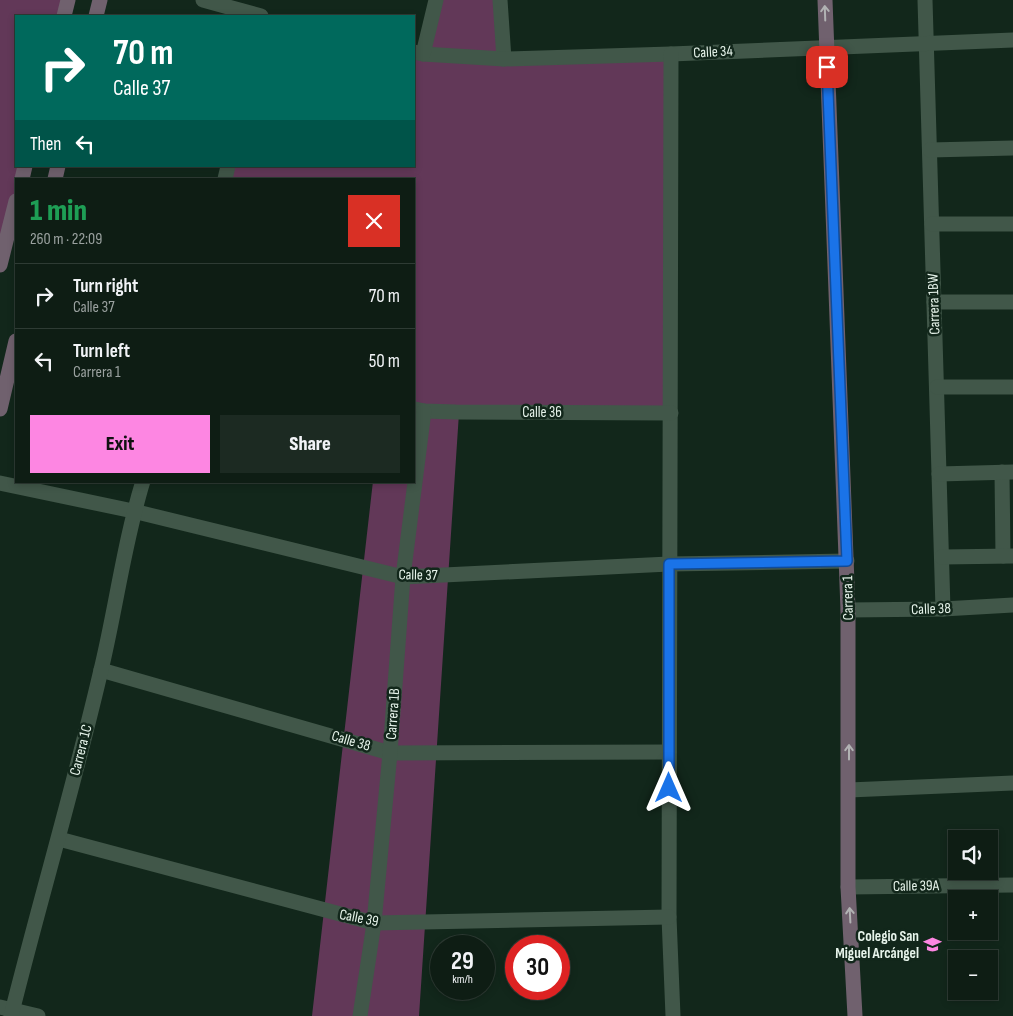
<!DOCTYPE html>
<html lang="en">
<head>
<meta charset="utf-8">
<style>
	:root { --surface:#0e1d14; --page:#1c2a22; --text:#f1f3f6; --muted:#9ba2a0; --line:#2e3b34; --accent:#fd86e2 }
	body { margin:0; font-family:"Sofia Sans Condensed",sans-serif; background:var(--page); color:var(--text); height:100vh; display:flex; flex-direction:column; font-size:19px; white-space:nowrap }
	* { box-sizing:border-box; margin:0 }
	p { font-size:16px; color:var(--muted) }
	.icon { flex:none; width:28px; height:28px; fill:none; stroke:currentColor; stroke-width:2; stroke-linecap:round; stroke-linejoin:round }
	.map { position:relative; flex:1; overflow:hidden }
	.panel { position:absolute; left:15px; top:178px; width:400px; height:305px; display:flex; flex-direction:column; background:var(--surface); border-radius:0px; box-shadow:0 2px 8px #0003,0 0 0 1px var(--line) }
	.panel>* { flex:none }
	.top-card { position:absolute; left:15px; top:15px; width:400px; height:152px; border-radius:0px; box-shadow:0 2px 8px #0003,0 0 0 1px var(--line); background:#00695c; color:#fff; overflow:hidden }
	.tools { position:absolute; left:948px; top:830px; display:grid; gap:10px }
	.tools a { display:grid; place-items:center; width:50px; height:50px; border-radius:0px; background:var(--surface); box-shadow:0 2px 8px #0003,0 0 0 1px var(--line); font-size:25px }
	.speed { position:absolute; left:430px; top:935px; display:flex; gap:10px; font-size:25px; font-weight:700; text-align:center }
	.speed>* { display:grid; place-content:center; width:65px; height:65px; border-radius:50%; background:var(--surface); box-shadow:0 2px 8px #0003,0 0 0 1px var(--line); line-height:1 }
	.speed small { font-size:12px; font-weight:400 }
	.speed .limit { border:8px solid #d22; background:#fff; color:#111 }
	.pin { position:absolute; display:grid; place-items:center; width:42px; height:42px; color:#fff; margin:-21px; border-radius:10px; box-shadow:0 2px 8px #0006 }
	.me { position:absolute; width:55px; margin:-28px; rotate:0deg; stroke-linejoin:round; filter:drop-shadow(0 0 4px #0008) }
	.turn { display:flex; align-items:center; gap:18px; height:105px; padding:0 15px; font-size:22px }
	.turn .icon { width:65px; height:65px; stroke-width:2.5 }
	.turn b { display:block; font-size:35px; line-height:42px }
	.then { display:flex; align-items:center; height:48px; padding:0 15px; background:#0003; gap:10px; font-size:19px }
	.round { display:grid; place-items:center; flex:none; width:52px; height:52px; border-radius:0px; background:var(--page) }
	.head { display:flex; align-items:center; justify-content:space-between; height:85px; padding:0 15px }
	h1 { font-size:30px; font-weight:800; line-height:38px; color:#1e9e55 }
	.button { display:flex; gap:10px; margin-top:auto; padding:10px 15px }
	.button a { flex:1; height:58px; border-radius:0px; background:var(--accent); color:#111; font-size:20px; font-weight:800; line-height:58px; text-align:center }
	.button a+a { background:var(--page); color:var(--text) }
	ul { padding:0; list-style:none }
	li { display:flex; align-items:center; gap:15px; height:65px; padding:0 15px; border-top:1px solid var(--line) }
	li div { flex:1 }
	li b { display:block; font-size:19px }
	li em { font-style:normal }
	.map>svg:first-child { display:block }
</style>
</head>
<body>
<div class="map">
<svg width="1013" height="1016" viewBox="0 0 1013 1016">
	<rect width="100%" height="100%" fill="#12271b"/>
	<g fill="#623858">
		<polygon points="0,0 68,0 64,16 16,16 16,166 25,166 16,179 16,201 0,265"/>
		<polygon points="438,0 499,0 503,58 666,55 669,411 459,413 419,1016 312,1016 373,481 414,481 414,179 225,179 228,166 414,166 414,51 425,53"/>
	</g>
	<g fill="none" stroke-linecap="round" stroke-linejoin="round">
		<g stroke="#415749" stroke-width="15">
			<polyline points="203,0 261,16"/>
			<polyline points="500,0 504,59"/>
			<polyline points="925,0 943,609"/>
			<polyline points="414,52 423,54 504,59 671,54 1013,40"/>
			<polyline points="423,54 436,0"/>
			<polyline points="671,54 669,917 673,1016"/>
			<polyline points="930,150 1013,148"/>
			<polyline points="225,179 228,166"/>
			<polyline points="932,224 1013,224"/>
			<polyline points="934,302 1013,302"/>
			<polyline points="937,387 1013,387"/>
			<polyline points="415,409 424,411 456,412 671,413"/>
			<polyline points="1002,472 1003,556"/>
			<polyline points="939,474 1013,472"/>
			<polyline points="0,483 133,511 403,577 669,564 847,561"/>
			<polyline points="942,557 1013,556"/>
			<polyline points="848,610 943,609 1013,605"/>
			<polyline points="101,670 390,753 669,752"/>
			<polyline points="849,790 1013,783"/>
			<polyline points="59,839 374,923 669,917"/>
			<polyline points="848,887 1013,885"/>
			<polyline points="0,1007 38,1016"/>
			<path d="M11,1016C40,900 74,786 101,670C116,608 124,543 143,481"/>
			<polyline points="360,1016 374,923 390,753 403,577 424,411"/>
		</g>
		<g stroke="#70616e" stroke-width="15">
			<polyline points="825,0 848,610 848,887 855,1016"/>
			<polyline points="64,16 68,0"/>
			<polyline points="96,16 100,0"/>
			<polyline points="22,179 25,166"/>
			<polyline points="55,179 58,166"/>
			<polyline points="0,265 16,201"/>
			<polyline points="0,409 16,341"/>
		</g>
	</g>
	<defs><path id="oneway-shaft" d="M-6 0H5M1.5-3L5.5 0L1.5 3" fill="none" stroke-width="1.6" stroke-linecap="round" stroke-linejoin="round" transform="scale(1.25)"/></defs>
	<g stroke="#b1b2b3">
		<use href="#oneway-shaft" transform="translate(825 13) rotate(-92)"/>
		<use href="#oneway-shaft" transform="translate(849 752) rotate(-90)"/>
		<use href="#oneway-shaft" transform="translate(850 915) rotate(-93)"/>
	</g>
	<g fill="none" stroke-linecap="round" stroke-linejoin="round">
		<defs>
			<polyline id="route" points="669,788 669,564 847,561 827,67"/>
		</defs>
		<use href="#route" stroke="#114b97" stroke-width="12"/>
		<use href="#route" stroke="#1a73e8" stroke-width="9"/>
	</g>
	<defs>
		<symbol id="school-bare" viewBox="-9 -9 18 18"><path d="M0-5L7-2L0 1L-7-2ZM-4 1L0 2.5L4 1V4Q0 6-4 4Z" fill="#fd86e2" stroke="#12271b" stroke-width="2.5" paint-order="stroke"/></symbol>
	</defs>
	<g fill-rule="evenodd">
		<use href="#school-bare" x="920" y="932" width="25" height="25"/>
	</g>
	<g text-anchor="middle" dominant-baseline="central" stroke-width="5" stroke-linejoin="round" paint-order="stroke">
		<g font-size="15" fill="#e7f4eb" stroke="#12271b">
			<text transform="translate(713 52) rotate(-3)">Calle 34</text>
			<text transform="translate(934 304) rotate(-92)">Carrera 1BW</text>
			<text x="542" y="412">Calle 36</text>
			<text transform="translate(418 575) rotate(1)">Calle 37</text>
			<text transform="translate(848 598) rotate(-91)">Carrera 1</text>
			<text transform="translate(931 609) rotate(-2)">Calle 38</text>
			<text transform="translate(393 714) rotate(-86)">Carrera 1B</text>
			<text transform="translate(351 741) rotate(16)">Calle 38</text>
			<text transform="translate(81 750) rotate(-76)">Carrera 1C</text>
			<text transform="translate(916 886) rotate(-1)">Calle 39A</text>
			<text transform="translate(359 918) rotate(11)">Calle 39</text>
		</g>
		<g font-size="15" font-weight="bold" fill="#e7f4eb" stroke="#12271b" text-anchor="end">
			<text x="919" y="936">Colegio San<tspan x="919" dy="17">Miguel Arcángel</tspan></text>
		</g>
	</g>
</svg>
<div class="tools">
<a><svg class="icon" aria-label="sound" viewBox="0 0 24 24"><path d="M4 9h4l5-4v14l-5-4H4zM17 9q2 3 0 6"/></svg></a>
<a>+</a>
<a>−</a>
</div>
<div class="speed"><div>29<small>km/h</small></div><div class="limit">30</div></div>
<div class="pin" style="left:827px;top:67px;background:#d93025"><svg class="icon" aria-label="arrive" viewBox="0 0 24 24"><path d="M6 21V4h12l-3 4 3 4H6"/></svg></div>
<svg class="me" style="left:669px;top:788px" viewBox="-20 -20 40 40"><path d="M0-17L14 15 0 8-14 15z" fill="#1a73e8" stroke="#fff" stroke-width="4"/></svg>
<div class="top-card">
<div class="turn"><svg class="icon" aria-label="right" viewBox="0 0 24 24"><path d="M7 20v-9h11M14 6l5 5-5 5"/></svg><div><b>70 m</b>Calle 37</div></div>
<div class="then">Then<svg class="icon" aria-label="left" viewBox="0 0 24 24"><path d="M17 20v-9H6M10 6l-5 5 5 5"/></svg></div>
</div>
<section class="panel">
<div class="head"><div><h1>1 min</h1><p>260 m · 22:09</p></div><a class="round" style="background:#d93025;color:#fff"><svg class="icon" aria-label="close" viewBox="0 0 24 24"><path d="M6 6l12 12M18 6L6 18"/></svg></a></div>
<ul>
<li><svg class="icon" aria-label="right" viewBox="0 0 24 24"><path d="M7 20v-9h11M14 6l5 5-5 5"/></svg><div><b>Turn right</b><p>Calle 37</p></div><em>70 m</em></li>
<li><svg class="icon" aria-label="left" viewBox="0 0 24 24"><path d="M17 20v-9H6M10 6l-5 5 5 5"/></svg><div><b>Turn left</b><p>Carrera 1</p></div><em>50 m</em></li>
</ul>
<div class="button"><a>Exit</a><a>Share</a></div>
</section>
</div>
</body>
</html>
